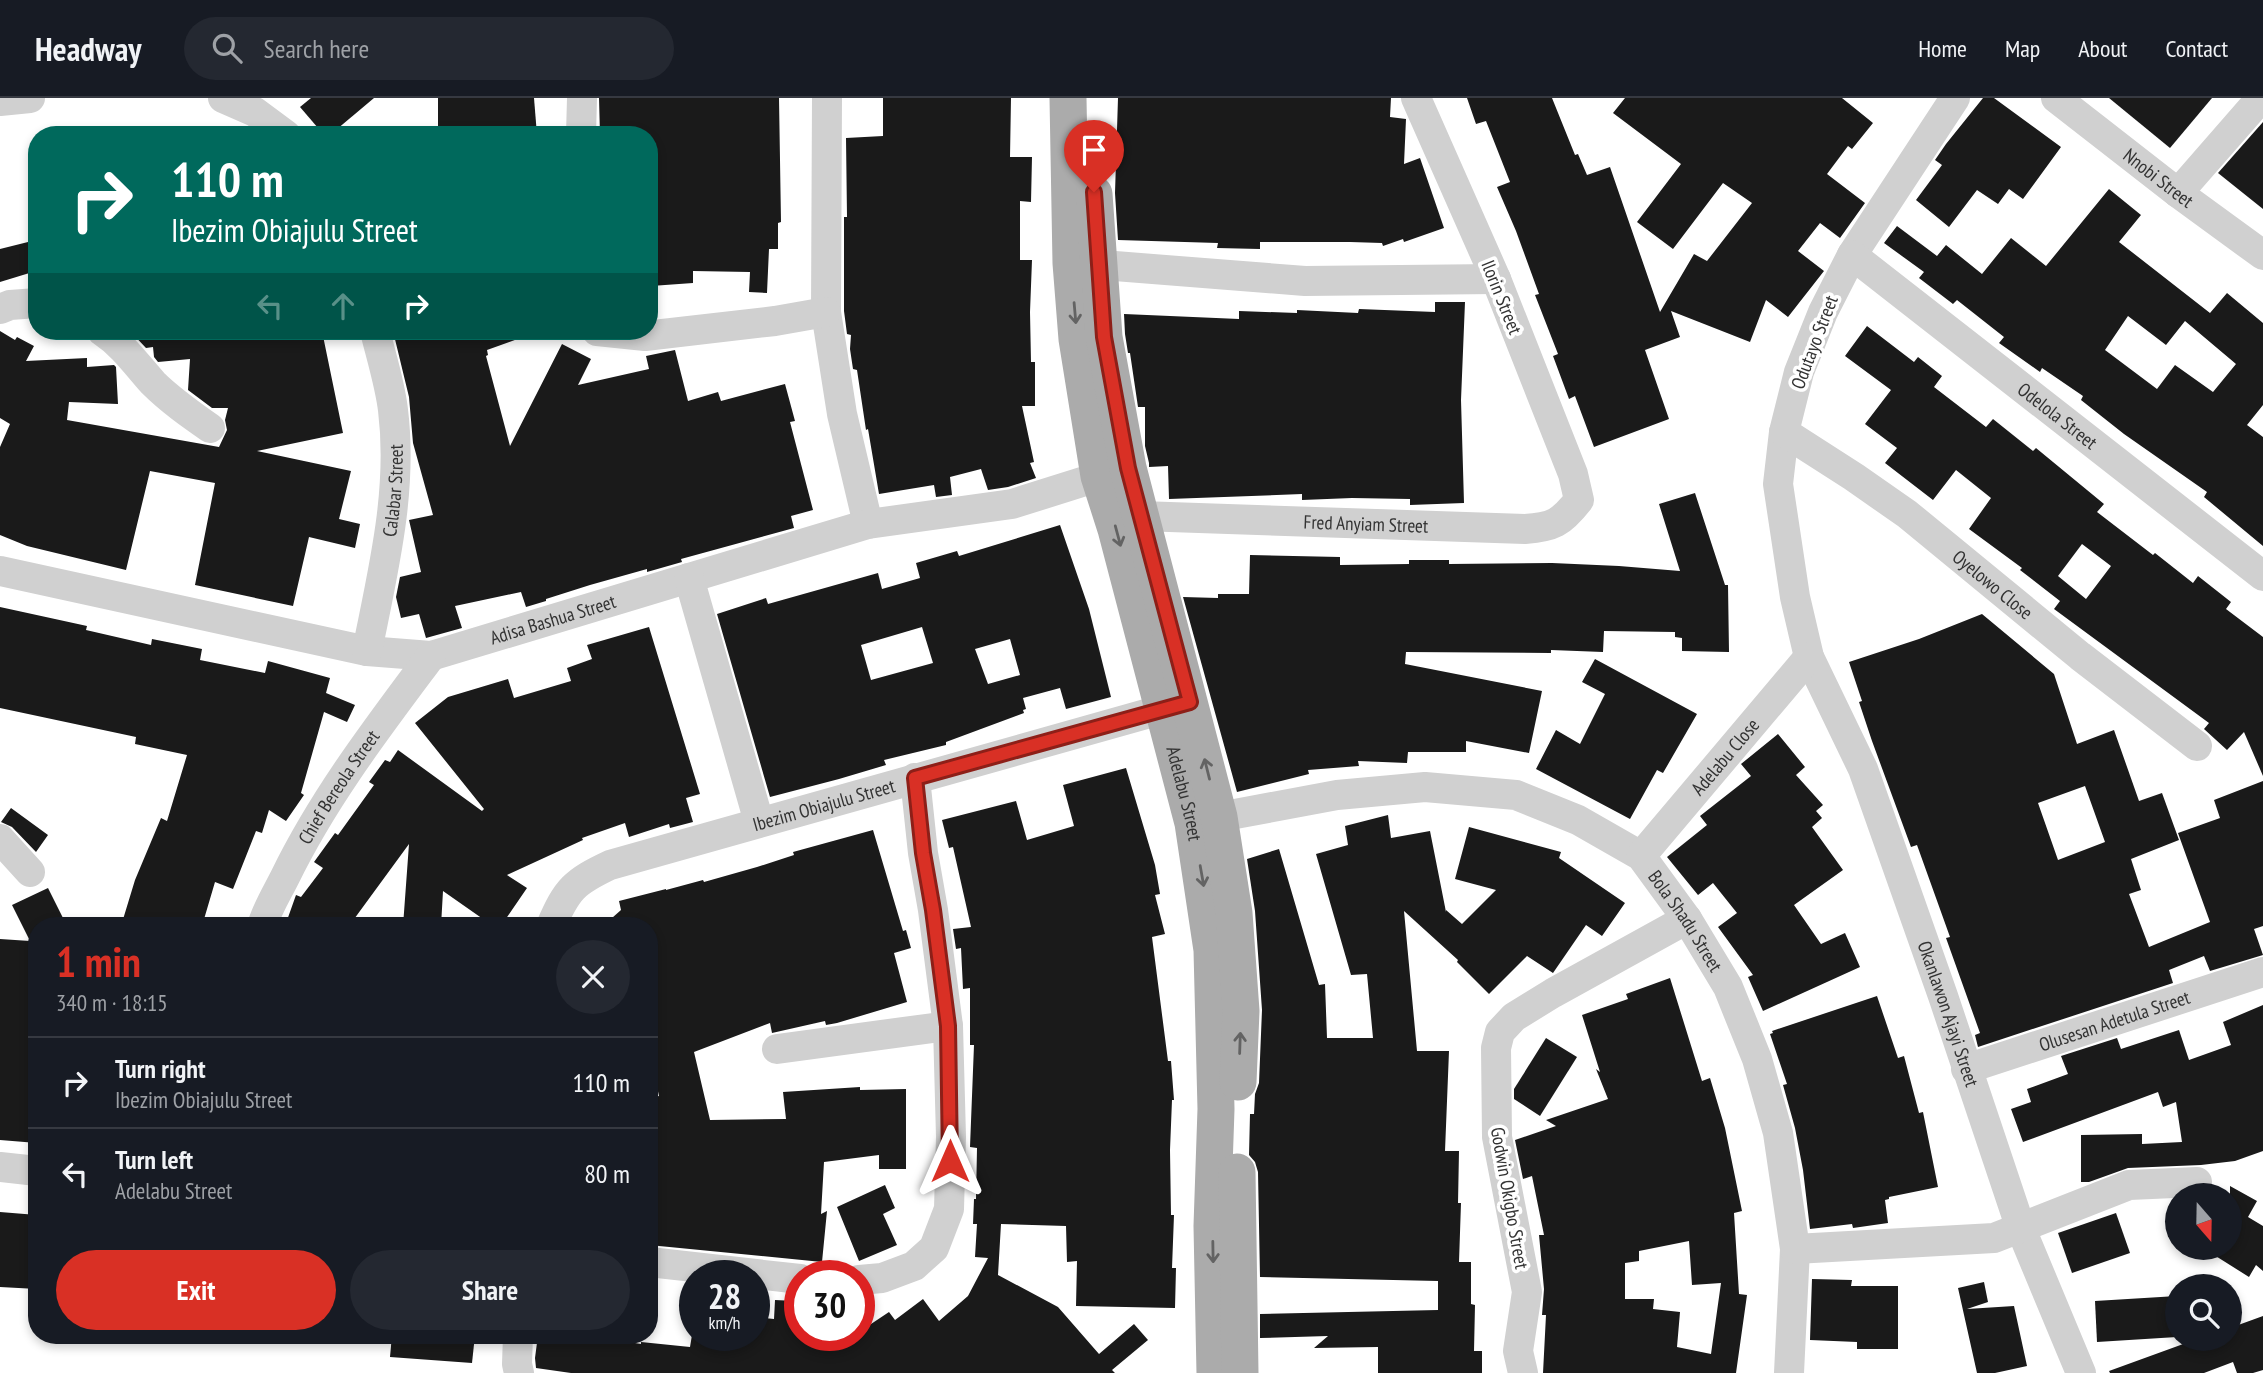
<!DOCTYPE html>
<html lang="en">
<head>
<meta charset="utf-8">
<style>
	:root { --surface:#171b24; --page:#242831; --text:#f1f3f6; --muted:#9ea1a6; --line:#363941; --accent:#d93025 }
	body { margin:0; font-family:"PT Sans Narrow",sans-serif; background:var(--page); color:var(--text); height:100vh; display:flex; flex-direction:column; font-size:26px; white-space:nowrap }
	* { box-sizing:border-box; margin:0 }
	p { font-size:23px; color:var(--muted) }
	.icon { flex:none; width:38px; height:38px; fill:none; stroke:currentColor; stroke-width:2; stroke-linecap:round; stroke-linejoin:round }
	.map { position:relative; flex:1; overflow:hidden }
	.details { position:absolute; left:28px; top:819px; width:630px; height:427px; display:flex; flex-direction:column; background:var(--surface); border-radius:28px; box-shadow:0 4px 10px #0003 }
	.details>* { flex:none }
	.hud { position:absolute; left:28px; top:28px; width:630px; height:214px; border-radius:28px; box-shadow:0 4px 10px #0003; background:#00695c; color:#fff; overflow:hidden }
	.needle { width:46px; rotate:160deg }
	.buttons { position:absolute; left:2165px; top:1085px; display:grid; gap:14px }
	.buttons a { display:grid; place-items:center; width:77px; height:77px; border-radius:50%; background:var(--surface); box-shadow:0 4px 10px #0003; font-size:35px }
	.speed { position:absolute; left:679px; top:1162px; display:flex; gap:14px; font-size:35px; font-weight:700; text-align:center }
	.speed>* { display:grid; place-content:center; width:91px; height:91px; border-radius:50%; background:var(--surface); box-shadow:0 4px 10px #0003; line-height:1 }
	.speed small { font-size:18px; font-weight:400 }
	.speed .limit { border:10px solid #d22; background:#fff; color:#111 }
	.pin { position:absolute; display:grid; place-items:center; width:60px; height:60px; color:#fff; margin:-72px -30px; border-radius:50% 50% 50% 0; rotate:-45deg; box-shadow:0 0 7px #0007 }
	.pin .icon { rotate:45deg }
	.me { position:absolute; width:77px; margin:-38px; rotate:0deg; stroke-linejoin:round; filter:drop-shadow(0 0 5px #0008) }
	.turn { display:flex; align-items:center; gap:24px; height:147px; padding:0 28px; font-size:32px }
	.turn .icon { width:91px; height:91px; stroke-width:2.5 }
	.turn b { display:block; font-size:49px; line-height:60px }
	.lanes { display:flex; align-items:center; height:66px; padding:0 28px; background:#0003; justify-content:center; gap:35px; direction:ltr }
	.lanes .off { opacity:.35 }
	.round { display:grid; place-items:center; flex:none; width:74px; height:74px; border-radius:37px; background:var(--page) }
	.summary { display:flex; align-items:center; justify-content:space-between; height:119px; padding:0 28px }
	h1 { font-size:42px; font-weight:700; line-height:52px; color:var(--accent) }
	.cta { display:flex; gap:14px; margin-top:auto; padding:14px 28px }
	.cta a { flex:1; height:80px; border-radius:42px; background:var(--accent); color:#fff; font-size:28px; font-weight:700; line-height:80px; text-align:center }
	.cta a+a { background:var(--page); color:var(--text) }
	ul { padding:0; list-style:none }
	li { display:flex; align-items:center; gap:21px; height:91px; padding:0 28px; border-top:2px solid var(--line) }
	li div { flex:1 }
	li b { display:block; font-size:26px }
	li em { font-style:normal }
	header { display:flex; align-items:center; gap:42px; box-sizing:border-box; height:98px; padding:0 35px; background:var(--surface); border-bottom:2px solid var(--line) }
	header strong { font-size:33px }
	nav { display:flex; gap:38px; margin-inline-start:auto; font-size:24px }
	.search { width:490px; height:63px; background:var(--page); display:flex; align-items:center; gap:18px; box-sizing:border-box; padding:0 24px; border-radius:38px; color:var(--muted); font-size:26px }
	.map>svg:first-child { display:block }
</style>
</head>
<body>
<header>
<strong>Headway</strong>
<div class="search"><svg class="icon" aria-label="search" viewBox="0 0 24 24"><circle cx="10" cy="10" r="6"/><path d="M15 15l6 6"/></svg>Search here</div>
<nav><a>Home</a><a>Map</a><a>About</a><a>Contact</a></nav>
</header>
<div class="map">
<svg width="2263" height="1275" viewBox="0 0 2263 1275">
	<rect width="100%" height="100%" fill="#fff"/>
	<g fill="#1a1a1a" fill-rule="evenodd">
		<polygon points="311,0 374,0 330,37 324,37 300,9"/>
		<polygon points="438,0 534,0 537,37 438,37"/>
		<polygon points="599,0 779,0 781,124 778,125 778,151 769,151 767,195 749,194 750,174 693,173 693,185 651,188 649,37 600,37"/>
		<polygon points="883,0 1011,0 1010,59 1032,59 1031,104 1020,103 1020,162 1032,162 1030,214 1031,264 1035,264 1035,308 1022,308 1034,364 1030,365 1036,380 1008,389 988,392 981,371 950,379 952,397 936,399 934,387 879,396 868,331 866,332 857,272 853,271 850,251 851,237 847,236 844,213 844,119 847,119 846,40 883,38"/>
		<polygon points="1118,0 1391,0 1390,19 1406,21 1404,66 1420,60 1444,130 1404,144 1403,141 1383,148 1382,145 1350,144 1260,144 1260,151 1217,150 1218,145 1118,142 1115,95"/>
		<polygon points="1467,0 1552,0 1575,57 1578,56 1587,77 1610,69 1660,214 1694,156 1707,163 1752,105 1723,85 1673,151 1637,124 1681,66 1613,15 1625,0 1842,0 1873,25 1852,51 1848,48 1827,76 1865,105 1840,140 1820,125 1798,153 1824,173 1788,219 1766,202 1750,244 1671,213 1680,239 1645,252 1669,321 1594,349 1575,298 1569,301 1553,258 1558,256 1535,197 1539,196 1516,133 1497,89 1510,84 1486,23 1476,26"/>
		<polygon points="1983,0 1994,0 2061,49 2023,101 2009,91 1998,106 1977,92 1949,129 1916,102 1942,67 1935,62 1946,46"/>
		<polygon points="2109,0 2212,0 2170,50"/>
		<polygon points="2263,24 2263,111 2218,75"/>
		<path d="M2109,91L2141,117L2119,144L2210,215L2227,195L2263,225V307L2247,327L2263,339V448L2204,399L2207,394L2124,336L2081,302L2083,298L2042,270L2040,274L1999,245L2004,239L1957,202L1953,206L1919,180L1924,174L1884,145L1897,128L1937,158L1946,147L1982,176L2011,140L2046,168ZM2128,218L2166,247L2185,223L2236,266L2213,294L2175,267L2157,291L2105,252Z"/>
		<polygon points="28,144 36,173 0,184 0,151"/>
		<polygon points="1435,204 1465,204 1461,302 1464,405 1410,407 1410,401 1352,400 1302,402 1302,396 1169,401 1168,368 1149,369 1149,365 1145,348 1145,309 1138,309 1130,255 1128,255 1125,236 1124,216 1239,221 1239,213 1297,215 1297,212 1358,215 1359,211 1435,214"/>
		<path d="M1867,228L1914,264L1918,259L1942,278L1934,289L1986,329L1993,321L2033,353L2036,350L2104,406L2097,414L2153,457L2155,455L2193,485L2198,478L2231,504L2226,511L2263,539V678L2244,634L2227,652L2204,631L2209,625L2054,511L2060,503L2020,472L2022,470L1969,431L1991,400L1956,372L1933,402L1885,365L1897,350L1865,326L1891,292L1845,258ZM2082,446L2111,468L2086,501L2058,478Z"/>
		<polygon points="0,233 15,242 17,239 34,248 26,263 87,260 87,269 114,267 116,269 118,306 69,304 67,322 219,349 227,332 225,322 228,310 212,310 188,292 190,261 158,264 154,259 153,249 146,250 130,233 256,233 258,241 292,233 322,233 343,335 257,353 351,373 339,421 360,426 355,450 309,439 293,508 195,487 215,385 150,373 126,472 27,448 0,437 0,349 10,326 0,320"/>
		<polygon points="393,233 534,233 534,235 487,252 488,257 486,258 510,348 562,246 591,261 578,287 649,271 646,258 675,252 688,303 718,294 721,303 785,286 795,323 790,324 813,412 791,418 794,430 681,461 682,464 647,474 647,471 590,487 546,501 546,503 526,509 521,494 455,508 462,530 426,540 419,516 401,520 396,499 400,479 421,474 409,422 433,417 413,345 409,299"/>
		<polygon points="1695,395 1725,487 1728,487 1729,554 1682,553 1682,540 1675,539 1675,534 1604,533 1603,554 1551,552 1551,555 1406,554 1405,566 1542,593 1529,655 1466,643 1466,654 1408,654 1407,665 1358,663 1359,668 1308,672 1309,676 1237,694 1183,499 1218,500 1218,496 1249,496 1250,457 1340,459 1340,467 1409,466 1409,462 1449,462 1449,466 1552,465 1619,468 1680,473 1659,406"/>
		<path d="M1060,427L1089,511L1111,599L1066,611L1060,590L1023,600L1026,611L1023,612L1024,615L946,644V647L884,662L886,667L839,681L770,699L717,516L766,500L768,506L878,475L882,491L920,480L916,465L957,453L959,458ZM922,529L933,565L871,582L861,547ZM1010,541L1020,577L988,586L975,551Z"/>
		<polygon points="0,509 87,528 86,532 151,547 152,541 202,551 200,562 265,575 268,563 330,580 326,595 355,607 347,624 324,614 301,695 304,697 286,723 269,712 262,735 256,733 233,791 215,784 202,828 121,828 135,782 161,720 167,723 187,657 135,646 136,639 0,610"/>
		<path d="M1982,516L2054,576L2077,646L2114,632L2139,703L2162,695L2179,742L2131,761L2141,792L2129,796L2149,849L2210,824L2178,735L2220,720L2214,702L2263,683V828L2254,831L2263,857L2210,873L2204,858L2169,872L2173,885L1978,949L1975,937L1980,935L1946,840L1950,839L1917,747L1911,749L1872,643L1859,604L1862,603L1849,564L1919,541ZM2085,688L2105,744L2058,762L2038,705Z"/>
		<polygon points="649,529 700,696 686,700 693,724 670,730 669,726 629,739 625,725 582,740 583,742 507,777 527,790 501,828 493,828 443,793 441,828 403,828 409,746 349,828 285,828 296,797 301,799 323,770 314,764 335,735 338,737 374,687 369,684 385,662 390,664 398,652 482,713 484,711 415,625 448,599 508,581 514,600 571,583 567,570 592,561 587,547"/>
		<polygon points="1595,561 1697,616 1663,675 1657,672 1630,721 1536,671 1556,632 1580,646 1605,596 1582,584"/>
		<polygon points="1778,636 1805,669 1796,677 1823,707 1816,713 1822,720 1812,729 1843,772 1794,807 1821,846 1845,835 1860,869 1763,913 1748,879 1753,877 1718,829 1737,815 1713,785 1698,797 1667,759 1707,727 1700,718 1751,678 1741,666"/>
		<polygon points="1126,670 1155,767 1160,796 1155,797 1165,836 1152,839 1168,963 1171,963 1174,1002 1172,1002 1170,1052 1171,1117 1174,1117 1172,1170 1176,1170 1175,1210 1076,1208 1077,1163 1067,1164 1066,1128 1001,1126 998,1177 1058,1209 1099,1256 1134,1226 1148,1242 1112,1272 1115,1275 571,1275 536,1270 535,1260 538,1237 598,1237 598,1239 641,1246 641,1244 690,1249 692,1237 754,1237 754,1219 774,1221 775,1202 795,1203 795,1205 800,1206 798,1240 820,1242 832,1237 859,1237 859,1234 889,1214 895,1222 923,1201 939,1223 968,1198 988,1160 975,1159 977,1126 973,1126 974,1101 976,1101 977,1050 970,1049 974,947 970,947 970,890 963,891 961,850 956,851 953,831 971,829 953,749 949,750 942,722 1016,703 1027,742 1074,728 1063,687"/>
		<polygon points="11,710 48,737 36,754 12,729 1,724"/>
		<polygon points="1388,717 1391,740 1430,733 1446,814 1446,812 1462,826 1496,792 1455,781 1469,729 1561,754 1559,760 1625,805 1602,838 1586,827 1553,875 1527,858 1489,896 1457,864 1458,862 1404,813 1417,953 1449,953 1445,1053 1459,1053 1458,1105 1461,1105 1459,1164 1471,1164 1471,1206 1475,1207 1474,1253 1482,1253 1482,1275 1378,1275 1378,1249 1314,1250 1328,1238 1260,1240 1260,1216 1438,1212 1438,1183 1260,1179 1258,1074 1255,1064 1249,1057 1250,1016 1254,1016 1255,996 1259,985 1262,912 1255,813 1247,761 1279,751 1319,887 1325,886 1327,940 1373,940 1367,876 1351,877 1316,756 1348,747 1345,728"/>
		<polygon points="873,732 903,833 906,832 911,850 894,855 907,904 837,925 826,927 825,923 772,935 770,925 694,954 710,1022 786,1021 783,994 860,989 860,992 906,991 906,1071 879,1071 879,1057 824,1064 821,1116 827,1113 822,1164 649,1147 649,1000 659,998 649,952 649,828 603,828 621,812 619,803 666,791 666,792 703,782 704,784 757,769 794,757 793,754"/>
		<polygon points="48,790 67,828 37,828 37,1045 0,1042 0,841 30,843 12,807"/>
		<path d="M1670,880L1702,983L1710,980L1725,1030L1742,1113L1734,1115L1739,1196L1747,1197L1736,1275H1543L1546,1217H1542L1544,1191L1539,1137H1544L1532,1078L1523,1081L1515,1042L1556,1028L1546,1022L1608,1001L1596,971L1600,974L1582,917L1628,901L1626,896ZM1689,1143L1692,1187L1721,1185L1711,1256L1677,1249L1680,1214L1653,1211L1654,1201H1625V1165L1639,1163V1153Z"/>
		<polygon points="1877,898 1898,960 1904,958 1919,1015 1923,1014 1938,1089 1889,1099 1889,1101 1885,1102 1888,1125 1853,1130 1852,1126 1810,1131 1803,1072 1795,1030 1783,987 1787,986 1770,936 1773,935 1772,933"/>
		<polygon points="2263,907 2263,1053 2235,1063 2201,1067 2128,1070 2089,1084 2081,1084 2081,1037 2142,1036 2142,1046 2182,1044 2176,1004 2163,1009 2158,994 2023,1044 2011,1011 2031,1004 2027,991 2068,976 2061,958 2117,940 2121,951 2179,932 2189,962 2231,947 2223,924"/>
		<polygon points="1546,940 1577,959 1540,1018 1514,1001 1514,991"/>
		<polygon points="885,1087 895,1110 883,1116 897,1147 859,1163 837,1109"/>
		<polygon points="2230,1088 2257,1103 2248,1119 2263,1128 2263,1173 2256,1167 2249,1179 2203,1150 2230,1150"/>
		<polygon points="0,1114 37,1117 37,1191 0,1189"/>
		<polygon points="2116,1115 2130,1155 2072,1175 2058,1135"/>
		<polygon points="1812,1181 1852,1182 1851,1188 1898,1188 1898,1251 1857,1251 1857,1244 1810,1242"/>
		<polygon points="1984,1184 1988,1204 1967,1211 2014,1208 2027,1268 1995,1275 1977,1275 1958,1190"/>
		<polygon points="2177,1198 2177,1239 2097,1244 2095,1203"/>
		<polygon points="2263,1218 2263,1272 2253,1275 2237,1275 2233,1264 2204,1275 2110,1275 2109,1273 2197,1241 2230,1241 2230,1230"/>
		<polygon points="392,1237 475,1237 472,1265 390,1259"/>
	</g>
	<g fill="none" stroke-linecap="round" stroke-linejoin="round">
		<g stroke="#d0d0d0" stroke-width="30">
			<polyline points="223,0 255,14 286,37"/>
			<polyline points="827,0 826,214 842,316 868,426"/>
			<path id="s1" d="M1955,0L1852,157L1823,214L1799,274L1784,334L1778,386L1795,499L1809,559L1863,671L1943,898L2021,1131L2081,1275"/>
			<path id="s2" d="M2056,0L2178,95L2263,157"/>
			<polyline points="0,3 30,0"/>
			<polyline points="581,37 582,0"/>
			<polyline points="2178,95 2261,0"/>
			<path id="s3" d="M1852,157L2263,478"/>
			<polyline points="1077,165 1305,183 1496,181"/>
			<polyline points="0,211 10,207 37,205"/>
			<path d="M102,233C123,247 136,266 153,285C170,302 190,316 210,330"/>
			<polyline points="597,233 645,238 775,223 826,214"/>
			<path id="s4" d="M1784,334L1854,379L1907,416L2080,558L2197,648"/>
			<path id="s5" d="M1140,418L1525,431C1553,429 1561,425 1579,402L1573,376L1496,181L1416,0"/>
			<path id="s6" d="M0,473L367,553L431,558L868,426L1012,406L1120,372"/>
			<polyline points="689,480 759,724"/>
			<path id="s7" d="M367,553C383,473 403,393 393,312C390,286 381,258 375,233"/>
			<path id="s8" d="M1219,719L1337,697L1425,689L1516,697L1578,722L1641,758L1687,821L1728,889L1757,961L1778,1035L1795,1151L1789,1275"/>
			<polyline points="0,741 30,774"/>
			<path id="s9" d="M1641,758L1809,559"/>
			<path id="s10" d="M262,828C267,811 277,795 285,779C324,699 378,629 431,558"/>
			<path id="s11" d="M551,828C567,791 574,784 610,767L1185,605"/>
			<polyline points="777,951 948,928"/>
			<path id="s12" d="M1966,971L2263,874"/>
			<polyline points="0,1069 37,1073"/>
			<polyline points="1795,1151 1994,1140 2129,1087 2197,1084"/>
			<polyline points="649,1164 800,1181"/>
			<polyline points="859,1182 882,1180 914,1168 934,1150 949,1111 951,1039 948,928 933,812 923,755 915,680"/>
			<polyline points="518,1237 517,1266 519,1275"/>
			<polyline points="1523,1275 1518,1253 1527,1194 1497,1039 1496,950 1500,934 1514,919 1553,895 1687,821"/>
		</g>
		<g stroke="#ababab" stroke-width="37">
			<path id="s13" d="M1068,0L1071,165L1077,241L1099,378L1116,431L1193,725L1212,852L1216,1011L1212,1128L1215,1275"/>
			<polyline points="1094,96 1104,239 1128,370 1219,719 1234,815 1241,913 1238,984"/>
			<polyline points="1237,1074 1240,1275"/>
		</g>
	</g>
	<defs><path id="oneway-shaft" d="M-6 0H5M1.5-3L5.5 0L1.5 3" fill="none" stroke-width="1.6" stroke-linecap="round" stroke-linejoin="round" transform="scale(1.75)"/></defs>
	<g stroke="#636363">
		<use href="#oneway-shaft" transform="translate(1075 215) rotate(85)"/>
		<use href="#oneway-shaft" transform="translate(1118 438) rotate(75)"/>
		<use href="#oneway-shaft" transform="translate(1207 671) rotate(-104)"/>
		<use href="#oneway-shaft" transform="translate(1202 778) rotate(80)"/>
		<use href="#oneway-shaft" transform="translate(1240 945) rotate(-88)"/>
		<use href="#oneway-shaft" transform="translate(1213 1154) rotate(89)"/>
	</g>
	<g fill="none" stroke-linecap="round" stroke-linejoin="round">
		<defs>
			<polyline id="route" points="950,1063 948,928 933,812 923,755 915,680 1190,604 1128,370 1104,239 1094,94"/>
		</defs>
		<use href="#route" stroke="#8d1f18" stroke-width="18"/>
		<use href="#route" stroke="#d93025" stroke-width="12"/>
	</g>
	<g text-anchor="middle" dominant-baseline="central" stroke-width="7" stroke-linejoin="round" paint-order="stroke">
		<g font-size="19" fill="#333" stroke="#fff">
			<text stroke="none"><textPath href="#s2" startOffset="130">Nnobi Street</textPath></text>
			<text transform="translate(1502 199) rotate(68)">Ilorin Street</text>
			<text transform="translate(1814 244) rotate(-69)">Odutayo Street</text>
			<text stroke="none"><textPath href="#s3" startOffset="261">Odelola Street</textPath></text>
			<text stroke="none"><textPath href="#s7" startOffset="163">Calabar Street</textPath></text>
			<text stroke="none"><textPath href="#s5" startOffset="226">Fred Anyiam Street</textPath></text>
			<text stroke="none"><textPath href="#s4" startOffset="259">Oyelowo Close</textPath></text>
			<text stroke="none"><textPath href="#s6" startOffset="567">Adisa Bashua Street</textPath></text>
			<text stroke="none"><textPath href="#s9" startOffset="130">Adelabu Close</textPath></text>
			<text stroke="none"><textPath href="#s10" startOffset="159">Chief Bereola Street</textPath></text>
			<text stroke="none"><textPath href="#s13" startOffset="709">Adelabu Street</textPath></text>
			<text stroke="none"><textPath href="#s11" startOffset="310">Ibezim Obiajulu Street</textPath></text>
			<text stroke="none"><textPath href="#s8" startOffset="518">Bola Shadu Street</textPath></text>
			<text stroke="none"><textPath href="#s1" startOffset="990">Okanlawon Ajayi Street</textPath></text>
			<text stroke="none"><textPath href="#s12" startOffset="156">Olusesan Adetula Street</textPath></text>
			<text transform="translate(1510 1100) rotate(80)">Godwin Okigbo Street</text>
		</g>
	</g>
</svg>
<div class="buttons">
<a><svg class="needle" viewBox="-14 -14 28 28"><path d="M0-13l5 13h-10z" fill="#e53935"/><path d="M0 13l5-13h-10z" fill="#9ea1a6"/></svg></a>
<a><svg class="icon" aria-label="search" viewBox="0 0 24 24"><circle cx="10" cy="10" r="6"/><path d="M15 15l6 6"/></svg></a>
</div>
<div class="speed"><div>28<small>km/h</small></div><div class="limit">30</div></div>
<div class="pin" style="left:1094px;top:94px;background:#d93025"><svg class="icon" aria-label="arrive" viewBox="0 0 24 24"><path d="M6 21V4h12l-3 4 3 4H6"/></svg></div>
<svg class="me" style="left:950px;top:1063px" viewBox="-20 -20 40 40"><path d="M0-17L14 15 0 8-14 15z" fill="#d93025" stroke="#fff" stroke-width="4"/></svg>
<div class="hud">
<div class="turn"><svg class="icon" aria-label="right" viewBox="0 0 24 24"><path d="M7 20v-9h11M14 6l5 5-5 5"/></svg><div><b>110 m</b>Ibezim Obiajulu Street</div></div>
<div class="lanes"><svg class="icon off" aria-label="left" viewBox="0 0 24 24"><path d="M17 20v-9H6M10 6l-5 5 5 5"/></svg><svg class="icon off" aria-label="ahead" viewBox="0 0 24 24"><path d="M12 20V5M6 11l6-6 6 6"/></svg><svg class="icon" aria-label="right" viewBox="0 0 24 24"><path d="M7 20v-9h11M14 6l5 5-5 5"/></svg></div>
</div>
<section class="details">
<div class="summary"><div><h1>1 min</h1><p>340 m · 18:15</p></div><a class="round"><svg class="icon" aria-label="close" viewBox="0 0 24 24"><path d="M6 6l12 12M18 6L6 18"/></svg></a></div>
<ul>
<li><svg class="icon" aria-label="right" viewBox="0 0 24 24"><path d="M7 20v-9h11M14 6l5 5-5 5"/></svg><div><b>Turn right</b><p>Ibezim Obiajulu Street</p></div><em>110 m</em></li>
<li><svg class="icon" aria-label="left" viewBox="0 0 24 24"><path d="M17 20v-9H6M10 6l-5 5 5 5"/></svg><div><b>Turn left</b><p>Adelabu Street</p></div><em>80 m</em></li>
</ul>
<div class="cta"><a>Exit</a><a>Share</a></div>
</section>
</div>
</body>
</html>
